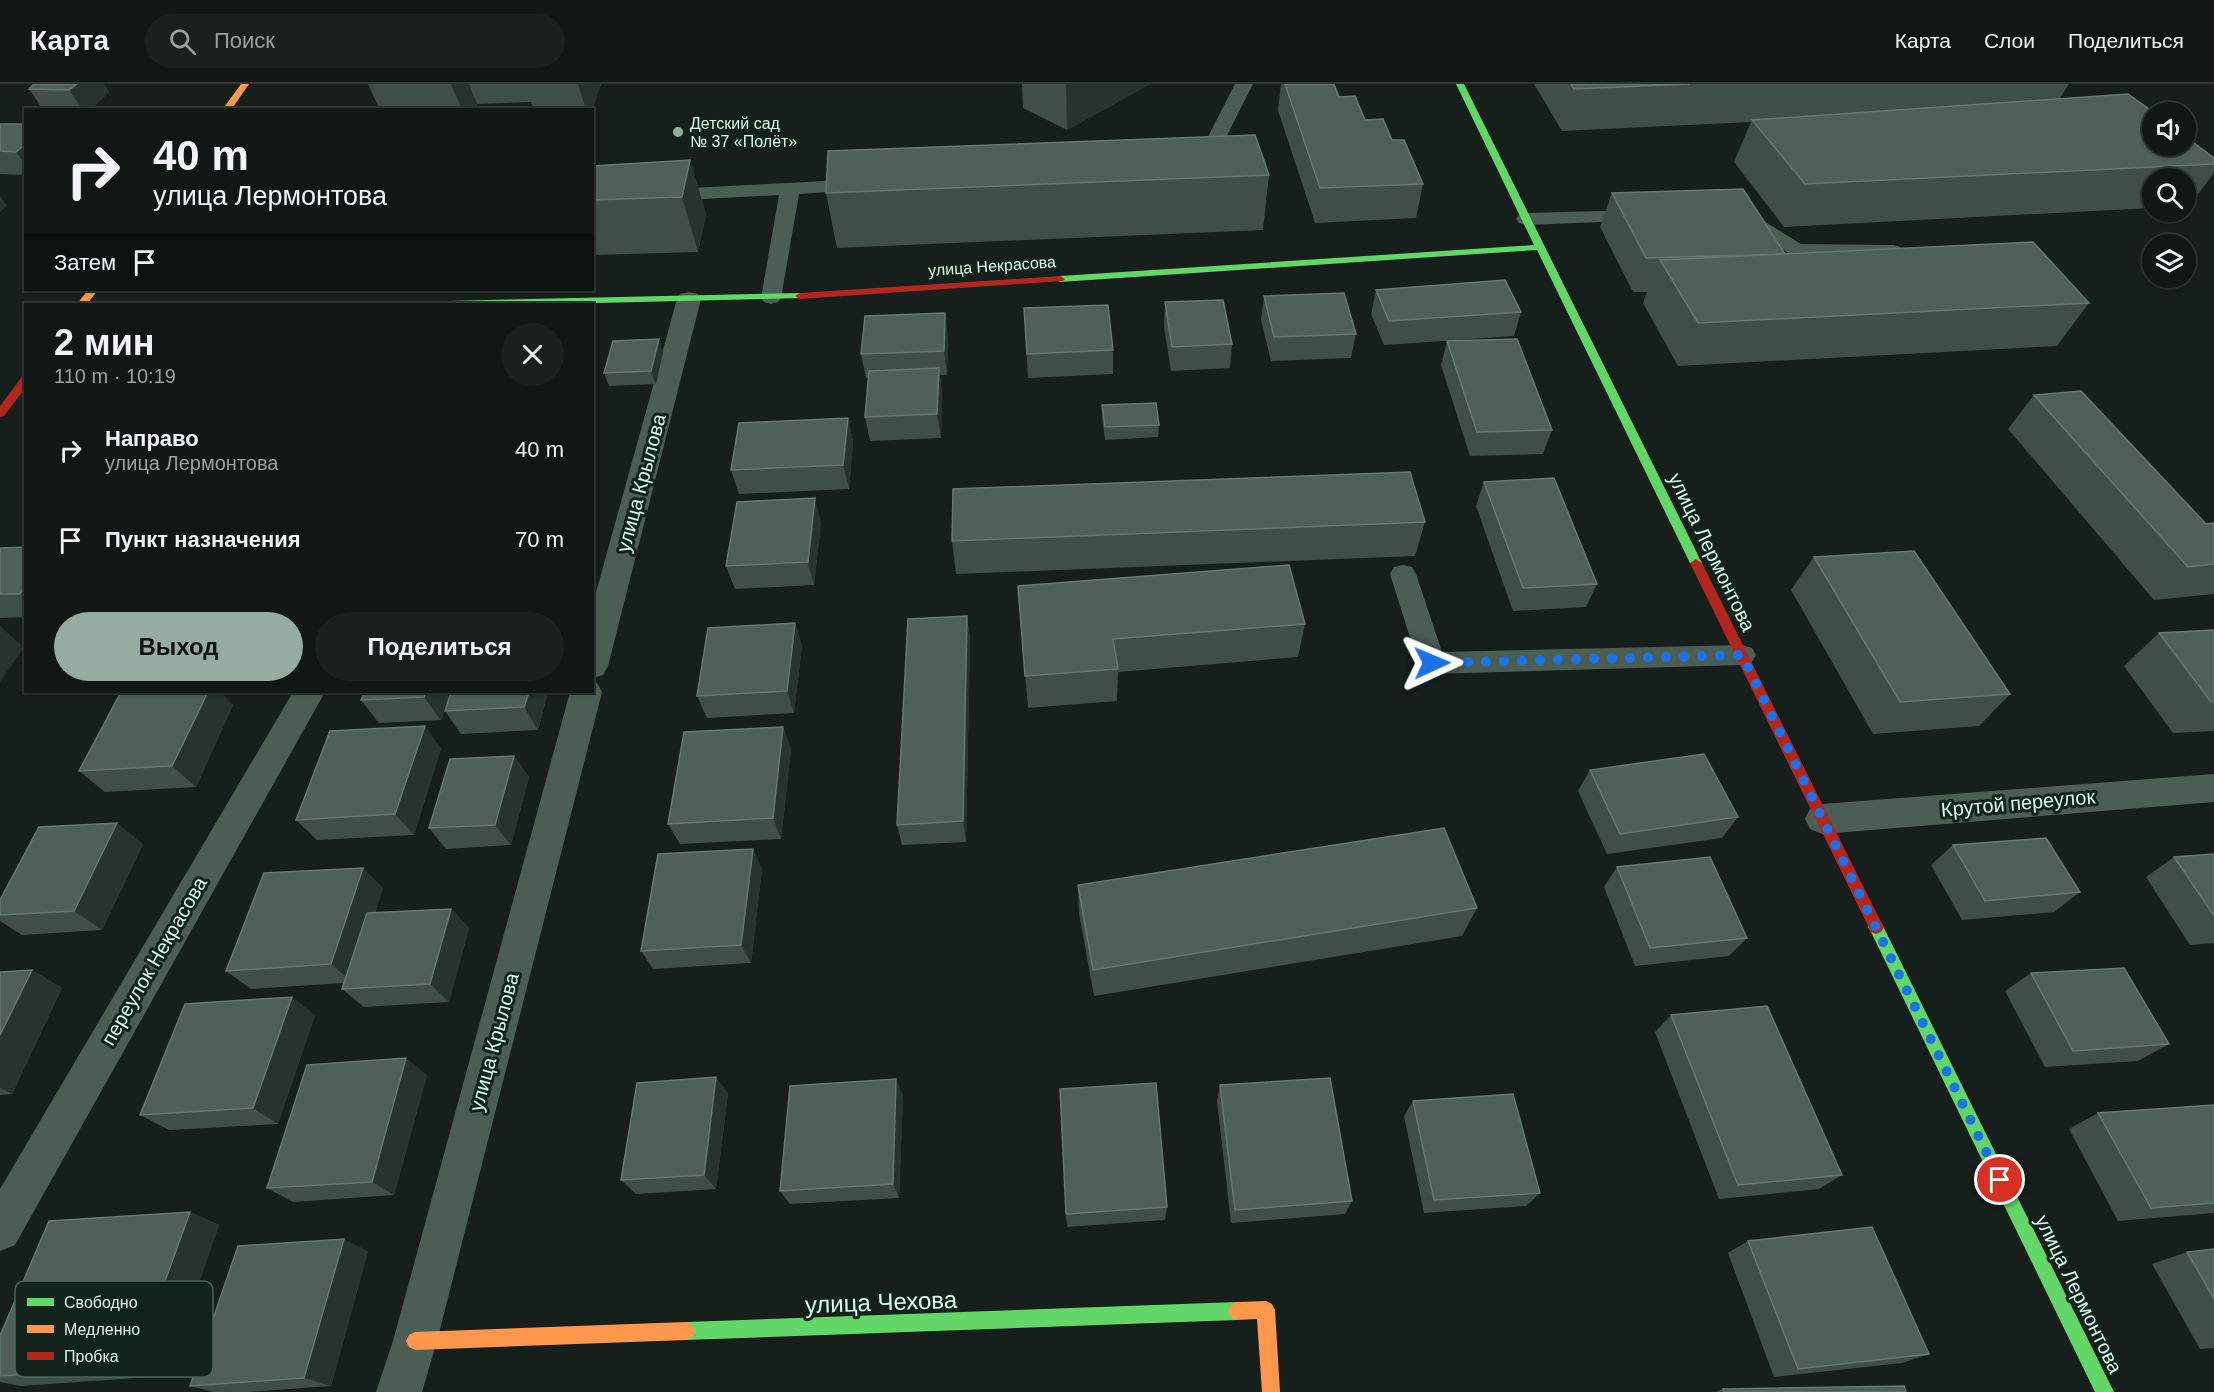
<!DOCTYPE html>
<html lang="ru">
<head>
<meta charset="utf-8">
<style>
	:root { --surface:#101714; --page:#19201d; --text:#f1f3f6; --muted:#9c9fa0; --line:#303634; --accent:#95ada1 }
	body { margin:0; font-family:Helvetica,sans-serif; background:var(--page); color:var(--text); height:100vh; display:flex; flex-direction:column; font-size:22px; white-space:nowrap }
	* { box-sizing:border-box; margin:0 }
	p { font-size:20px; color:var(--muted) }
	.icon { flex:none; width:33px; height:33px; fill:none; stroke:currentColor; stroke-width:2; stroke-linecap:round; stroke-linejoin:round }
	.map { position:relative; flex:1; overflow:hidden }
	.side { position:absolute; left:24px; top:219px; width:570px; height:390px; display:flex; flex-direction:column; background:var(--surface); border-radius:0px; box-shadow:0 2px 4px #0004,0 0 0 2px var(--line) }
	.side>* { flex:none }
	.banner { position:absolute; left:24px; top:24px; width:570px; height:183px; border-radius:0px; box-shadow:0 2px 4px #0004,0 0 0 2px var(--line); background:#101714; color:var(--text); overflow:hidden }
	.fabs { position:absolute; left:2142px; top:18px; display:grid; gap:12px }
	.fabs a { display:grid; place-items:center; width:54px; height:54px; border-radius:50%; background:var(--surface); box-shadow:0 2px 4px #0004,0 0 0 2px var(--line); font-size:30px }
	.pin { position:absolute; display:grid; place-items:center; width:51px; height:51px; color:#fff; margin:-26px; border:3px solid #fff; border-radius:50%; box-shadow:0 2px 6px #0007 }
	.me { position:absolute; width:66px; margin:-33px; rotate:89deg; stroke-linejoin:round; filter:drop-shadow(0 0 4px #0008) }
	.turn { display:flex; align-items:center; gap:21px; height:126px; padding:0 30px; font-size:27px }
	.turn .icon { width:78px; height:78px; stroke-width:2.5 }
	.turn b { display:block; font-size:42px; line-height:51px }
	.then { display:flex; align-items:center; height:57px; padding:0 30px; background:#0003; gap:12px; font-size:22px }
	.round { display:grid; place-items:center; flex:none; width:63px; height:63px; border-radius:32px; background:var(--page) }
	.head { display:flex; align-items:center; justify-content:space-between; height:102px; padding:0 30px }
	h1 { font-size:36px; font-weight:800; line-height:45px }
	.button { display:flex; gap:12px; margin-top:auto; padding:12px 30px }
	.button a { flex:1; height:69px; border-radius:36px; background:var(--accent); color:#111; font-size:24px; font-weight:800; line-height:69px; text-align:center }
	.button a+a { background:var(--page); color:var(--text) }
	ul { padding:0; list-style:none }
	li { display:flex; align-items:center; gap:18px; height:90px; padding:0 30px }
	li div { flex:1 }
	li b { display:block; font-size:22px }
	li em { font-style:normal }
	header { display:flex; align-items:center; gap:36px; box-sizing:border-box; height:84px; padding:0 30px; background:var(--surface); border-bottom:2px solid var(--line) }
	header strong { font-size:28px }
	nav { display:flex; gap:33px; margin-inline-start:auto; font-size:21px }
	.search { width:420px; height:54px; background:var(--page); display:flex; align-items:center; gap:15px; box-sizing:border-box; padding:0 21px; border-radius:33px; color:var(--muted); font-size:22px }
	.map>svg:first-child { display:block }
</style>
</head>
<body>
<header>
<strong>Карта</strong>
<div class="search"><svg class="icon" aria-label="search" viewBox="0 0 24 24"><circle cx="10" cy="10" r="6"/><path d="M15 15l6 6"/></svg>Поиск</div>
<nav><a>Карта</a><a>Слои</a><a>Поделиться</a></nav>
</header>
<div class="map">
<svg width="2214" height="1308" viewBox="0 0 2214 1308">
	<rect width="100%" height="100%" fill="#161f1b"/>
	<g fill="none" stroke-linecap="round" stroke-linejoin="round">
		<g fill="#4c5e54" fill-rule="evenodd">
			<polygon points="1235,0 1253,0 1209,87 1190,87 1188,83 1195,78"/>
			<polygon points="864,95 871,97 874,101 871,105 799,110 781,214 778,218 771,220 764,218 761,214 779,111 592,121 592,109"/>
			<polygon points="1643,126 1650,128 1653,132 1650,136 1526,141 1519,139 1516,135 1519,131 1526,129"/>
			<polygon points="1736,131 1764,137 1801,160 1893,161 1900,163 1903,167 1900,171 1893,173 1797,172 1790,170 1751,146 1729,141 1726,137 1729,133"/>
			<polygon points="1403,481 1412,483 1416,490 1442,568 1742,561 1752,564 1756,571 1752,578 1742,581 1432,590 1422,586 1418,579 1390,490 1394,483"/>
		</g>
		<g fill="#4c5e54" fill-rule="evenodd">
			<polygon points="689,208 698,210 701,215 608,582 603,591 592,594 592,523 677,215 680,210"/>
			<polygon points="592,597 597,599 602,608 437,1257 422,1308 376,1308 393,1257 570,608 592,608"/>
			<polygon points="293,608 325,608 15,1161 0,1167 0,1105"/>
			<polygon points="2214,690 2214,718 1822,750 1810,745 1805,735 1810,725 1822,720"/>
		</g>
		<g fill="#63d668" fill-rule="evenodd">
			<polygon points="1456,0 1464,0 1702,479 1700,482 1696,483 1690,479 1537,166 1060,198 1055,195 1060,192 1534,161"/>
			<polygon points="800,209 804,210 804,214 557,220 442,220 447,217"/>
			<polygon points="1876,836 1881,838 2114,1308 2095,1308 1871,848 1868,843 1871,838"/>
			<polygon points="1237,1218 1243,1221 1246,1227 1243,1233 1237,1236 686,1256 680,1253 677,1247 680,1241 686,1238"/>
		</g>
		<g fill="#ff974d" fill-rule="evenodd">
			<polygon points="241,0 249,0 231,26 222,26"/>
			<polygon points="88,206 98,206 87,220 77,220"/>
			<polygon points="1266,1217 1272,1220 1275,1226 1280,1308 1262,1308 1257,1235 1237,1236 1231,1233 1228,1227 1231,1221 1237,1218"/>
			<polygon points="686,1238 692,1241 695,1247 692,1253 686,1256 415,1266 409,1263 406,1257 409,1251 415,1248"/>
		</g>
		<g fill="#b3261e" fill-rule="evenodd">
			<polygon points="1060,192 1065,195 1063,197 800,215 795,212 800,209"/>
			<polygon points="26,292 26,303 4,332 0,333 0,322 22,293"/>
			<polygon points="1696,475 1702,479 1881,838 1884,843 1881,848 1876,850 1871,848 1690,479"/>
		</g>
	</g>
	<g fill="#404e47">
		<polygon points="34,0 104,0 109,8 90,26 43,26 29,5"/>
		<polygon points="368,0 601,0 592,26 534,26 531,18 477,20 475,26 380,26"/>
		<polygon points="1022,0 1150,0 1067,46 1023,24"/>
		<polygon points="1281,0 1334,0 1339,13 1365,36 1423,100 1416,134 1315,139 1278,26"/>
		<polygon points="1534,0 2069,0 2060,14 2214,74 2214,89 2189,122 2186,122 2186,94 2152,94 2152,124 1784,143 1734,78 1751,38 1562,47"/>
		<polygon points="0,40 26,40 26,91 0,90"/>
		<polygon points="690,76 706,130 698,168 592,171 592,82"/>
		<polygon points="1269,91 1263,146 837,164 826,109"/>
		<polygon points="1612,109 1785,170 2089,219 2057,262 1678,282 1643,219 1647,208 1633,208 1600,143"/>
		<polygon points="1376,206 1521,228 1514,252 1384,261 1371,230"/>
		<polygon points="1264,212 1356,250 1351,274 1271,277 1261,236"/>
		<polygon points="1165,218 1232,260 1230,284 1171,287 1164,243"/>
		<polygon points="1024,224 1113,266 1113,290 1028,294"/>
		<polygon points="948,253 947,291 940,291 942,308 941,354 870,357 865,333 868,294 866,294 861,270"/>
		<polygon points="1447,257 1552,346 1543,370 1470,372 1441,281"/>
		<polygon points="663,268 656,300 609,302 604,289"/>
		<polygon points="2034,311 2206,440 2214,439 2214,510 2154,516 2008,345"/>
		<polygon points="1102,321 1159,341 1158,353 1105,356 1102,333"/>
		<polygon points="848,334 853,358 849,405 739,410 731,386"/>
		<polygon points="1484,398 1597,500 1586,523 1513,527 1476,422"/>
		<polygon points="821,438 814,501 735,505 726,482"/>
		<polygon points="1425,438 1415,472 956,490 952,457"/>
		<polygon points="26,463 26,533 0,534 0,464"/>
		<polygon points="1814,473 2010,610 1979,642 1873,650 1791,506"/>
		<polygon points="1018,502 1305,540 1298,573 1118,588 1117,617 1028,624"/>
		<polygon points="967,532 970,555 966,758 902,761 897,741"/>
		<polygon points="795,539 802,562 794,629 707,634 697,612"/>
		<polygon points="2214,546 2214,647 2173,649 2124,582 2159,549"/>
		<polygon points="365,608 450,608 441,636 379,639 361,616"/>
		<polygon points="548,608 538,646 461,650 445,627"/>
		<polygon points="233,621 196,703 105,708 79,687"/>
		<polygon points="783,643 791,665 781,755 680,760 668,740"/>
		<polygon points="441,664 414,751 317,756 296,736"/>
		<polygon points="514,672 529,693 511,761 446,765 429,744"/>
		<polygon points="1590,686 1738,733 1722,754 1607,770 1578,707"/>
		<polygon points="143,760 102,846 22,851 0,837 0,816"/>
		<polygon points="1953,761 2080,808 2054,828 1962,836 1931,781"/>
		<polygon points="2214,770 2214,859 2190,861 2146,793 2174,773"/>
		<polygon points="1617,783 1747,854 1729,872 1635,882 1604,803"/>
		<polygon points="363,784 383,804 375,829 451,825 469,844 449,918 364,923 342,905 344,899 251,905 226,887"/>
		<polygon points="762,785 751,879 653,885 641,867"/>
		<polygon points="1078,801 1477,824 1462,852 1094,912 1079,829"/>
		<polygon points="32,886 62,904 12,1010 0,1011 0,888"/>
		<polygon points="2031,889 2169,960 2138,977 2045,983 2005,907"/>
		<polygon points="315,931 278,1040 169,1046 140,1031"/>
		<polygon points="1671,931 1842,1091 1819,1105 1719,1115 1655,948"/>
		<polygon points="427,991 394,1111 293,1118 267,1104"/>
		<polygon points="1220,1001 1352,1117 1345,1130 1231,1139 1217,1017"/>
		<polygon points="728,1009 716,1105 636,1110 621,1096"/>
		<polygon points="903,1011 899,1114 790,1120 780,1107"/>
		<polygon points="1413,1017 1540,1109 1526,1122 1424,1129 1404,1032"/>
		<polygon points="2214,1021 2214,1129 2118,1137 2069,1045 2098,1029"/>
		<polygon points="1167,1123 1165,1136 1067,1143 1066,1130"/>
		<polygon points="190,1128 219,1141 166,1292 20,1302 0,1298 0,1292"/>
		<polygon points="1748,1157 1929,1270 1902,1279 1774,1293 1728,1169"/>
		<polygon points="2214,1165 2214,1264 2200,1265 2152,1180 2187,1168"/>
		<polygon points="368,1167 331,1302 248,1308 214,1308 190,1302"/>
		<polygon points="1723,1305 1906,1308 1715,1308"/>
	</g>
	<g fill="#28332e">
		<polygon points="77,0 104,0 109,8 90,26 83,26 69,6"/>
		<polygon points="451,0 469,0 477,20 475,26 462,26"/>
		<polygon points="578,0 601,0 592,26 586,26"/>
		<polygon points="1066,0 1150,0 1067,46"/>
		<polygon points="26,59 26,81 16,68"/>
		<polygon points="690,76 706,130 698,168 682,113"/>
		<polygon points="0,112 7,121 0,128"/>
		<polygon points="945,229 948,253 947,291 944,267"/>
		<polygon points="659,255 663,268 656,300 651,287"/>
		<polygon points="939,284 942,308 941,354 937,330"/>
		<polygon points="848,334 853,358 849,405 843,381"/>
		<polygon points="815,414 821,438 814,501 808,478"/>
		<polygon points="26,501 26,515 20,510"/>
		<polygon points="967,532 970,555 966,758 963,737"/>
		<polygon points="795,539 802,562 794,629 787,607"/>
		<polygon points="0,542 24,563 0,598"/>
		<polygon points="208,608 220,608 233,621 196,703 172,682"/>
		<polygon points="426,608 450,608 441,636 424,613"/>
		<polygon points="529,608 548,608 538,646 524,623"/>
		<polygon points="425,642 441,664 414,751 395,730"/>
		<polygon points="783,643 791,665 781,755 773,734"/>
		<polygon points="514,672 529,693 511,761 495,741"/>
		<polygon points="117,739 143,760 102,846 74,827"/>
		<polygon points="753,765 762,785 751,879 741,861"/>
		<polygon points="363,784 383,804 352,898 331,880"/>
		<polygon points="451,825 469,844 449,918 430,900"/>
		<polygon points="32,886 62,904 12,1010 0,1004 0,951"/>
		<polygon points="292,913 315,931 278,1040 253,1024"/>
		<polygon points="406,974 427,991 394,1111 372,1098"/>
		<polygon points="716,993 728,1009 716,1105 704,1091"/>
		<polygon points="896,995 903,1011 899,1114 893,1100"/>
		<polygon points="190,1128 219,1141 166,1292 134,1283"/>
		<polygon points="344,1155 368,1167 331,1302 304,1294"/>
	</g>
	<g fill="#506059" stroke="#66786f" stroke-width="1.5">
		<polygon points="34,0 77,0 69,6 29,5"/>
		<polygon points="1285,0 1334,0 1339,13 1355,12 1365,36 1383,35 1392,56 1404,56 1423,100 1320,104"/>
		<polygon points="1571,0 1690,0 1574,5"/>
		<polygon points="2128,10 2153,28 2152,62 2186,62 2186,53 2214,74 2214,80 1805,100 1752,36"/>
		<polygon points="0,40 26,40 26,59 16,68 0,67"/>
		<polygon points="1255,51 1269,91 826,109 828,67"/>
		<polygon points="690,76 682,113 592,116 592,82"/>
		<polygon points="1743,105 1785,170 1646,174 1612,109"/>
		<polygon points="2033,158 2089,219 1698,239 1660,176"/>
		<polygon points="1505,196 1521,228 1389,237 1376,206"/>
		<polygon points="1344,209 1356,250 1274,253 1264,212"/>
		<polygon points="1223,216 1232,260 1172,263 1165,218"/>
		<polygon points="1108,221 1113,266 1027,270 1024,224"/>
		<polygon points="945,229 944,267 861,270 865,232"/>
		<polygon points="659,255 651,287 604,289 613,257"/>
		<polygon points="1517,255 1552,346 1477,348 1447,257"/>
		<polygon points="939,284 937,330 865,333 869,287"/>
		<polygon points="2081,307 2206,440 2214,439 2214,480 2188,483 2034,311"/>
		<polygon points="1156,319 1159,341 1105,343 1102,321"/>
		<polygon points="848,334 843,381 731,386 739,339"/>
		<polygon points="1410,388 1425,438 952,457 953,405"/>
		<polygon points="1554,394 1597,500 1523,504 1484,398"/>
		<polygon points="815,414 808,478 726,482 737,418"/>
		<polygon points="26,463 26,501 20,510 0,510 0,464"/>
		<polygon points="1914,467 2010,610 1900,618 1814,473"/>
		<polygon points="1289,481 1305,540 1113,555 1118,585 1025,592 1018,502"/>
		<polygon points="967,532 963,737 897,741 908,535"/>
		<polygon points="795,539 787,607 697,612 708,544"/>
		<polygon points="2214,546 2214,618 2211,618 2159,549"/>
		<polygon points="121,608 208,608 172,682 79,687"/>
		<polygon points="365,608 426,608 424,613 361,616"/>
		<polygon points="451,608 529,608 524,623 445,627"/>
		<polygon points="425,642 395,730 296,736 330,647"/>
		<polygon points="783,643 773,734 668,740 684,648"/>
		<polygon points="1704,670 1738,733 1620,750 1590,686"/>
		<polygon points="514,672 495,741 429,744 450,675"/>
		<polygon points="117,739 74,827 0,831 0,816 39,743"/>
		<polygon points="1444,744 1477,824 1093,886 1078,801"/>
		<polygon points="2046,754 2080,808 1985,817 1953,761"/>
		<polygon points="753,765 741,861 641,867 658,770"/>
		<polygon points="2214,770 2214,832 2174,773"/>
		<polygon points="1710,773 1747,854 1650,864 1617,783"/>
		<polygon points="363,784 331,880 226,887 264,789"/>
		<polygon points="451,825 430,900 342,905 367,829"/>
		<polygon points="2124,884 2169,960 2073,967 2031,889"/>
		<polygon points="32,886 0,951 0,888"/>
		<polygon points="292,913 253,1024 140,1031 185,920"/>
		<polygon points="1767,922 1842,1091 1738,1101 1671,931"/>
		<polygon points="406,974 372,1098 267,1104 307,981"/>
		<polygon points="716,993 704,1091 621,1096 637,999"/>
		<polygon points="1330,994 1352,1117 1235,1126 1220,1001"/>
		<polygon points="896,995 893,1100 780,1107 790,1002"/>
		<polygon points="1156,999 1167,1123 1066,1130 1060,1005"/>
		<polygon points="1513,1010 1540,1109 1434,1116 1413,1017"/>
		<polygon points="2214,1021 2214,1119 2151,1124 2098,1029"/>
		<polygon points="190,1128 134,1283 0,1292 0,1252 49,1137"/>
		<polygon points="1872,1143 1929,1270 1798,1285 1748,1157"/>
		<polygon points="344,1155 304,1294 190,1302 238,1162"/>
		<polygon points="2214,1165 2214,1215 2187,1168"/>
		<polygon points="1904,1302 1906,1308 1724,1308 1723,1305"/>
	</g>
	<g fill="none" stroke-linecap="round" stroke-linejoin="round">
		<polyline stroke="#1a73e8" stroke-width="10" stroke-dasharray="0 18" points="1432,579 1742,571 2000,1096"/>
	</g>
	<circle fill="#95ada1" stroke="#12231b" stroke-width="2" cx="678" cy="48" r="6"/>
	<g text-anchor="middle" dominant-baseline="central" stroke-width="6" stroke-linejoin="round" paint-order="stroke">
		<g font-size="16" fill="#d9fae9" stroke="#12231b" text-anchor="start">
			<text x="690" y="39">Детский сад<tspan x="690" dy="18">№ 37 «Полёт»</tspan></text>
		</g>
		<g font-size="16" fill="#d9fae9" stroke="#12231b">
			<text transform="translate(992 182) rotate(-4)">улица Некрасова</text>
		</g>
		<g font-size="20" fill="#d9fae9" stroke="#12231b">
			<text transform="translate(641 399) rotate(-75)">улица Крылова</text>
			<text transform="translate(1712 468) rotate(64)">улица Лермонтова</text>
			<text transform="translate(2018 719) rotate(-5)">Крутой переулок</text>
			<text transform="translate(154 877) rotate(-60)">переулок Некрасова</text>
			<text transform="translate(494 958) rotate(-75)">улица Крылова</text>
			<text transform="translate(2079 1210) rotate(64)">улица Лермонтова</text>
		</g>
		<g font-size="24" fill="#d9fae9" stroke="#12231b">
			<text transform="translate(881 1218) rotate(-2)">улица Чехова</text>
		</g>
	</g>
	<rect x="15" y="1197" width="198" height="96" rx="9" fill="#12231b" stroke="#4e6459" stroke-width="1.5"/>
	<rect x="27" y="1214" width="27" height="8" fill="#63d668"/>
	<rect x="27" y="1241" width="27" height="8" fill="#ff974d"/>
	<rect x="27" y="1268" width="27" height="8" fill="#b3261e"/>
	<g font-size="16" fill="#d9fae9">
		<text x="64" y="1224">Свободно</text>
		<text x="64" y="1251">Медленно</text>
		<text x="64" y="1278">Пробка</text>
	</g>
</svg>
<div class="fabs">
<a><svg class="icon" aria-label="sound" viewBox="0 0 24 24"><path d="M4 9h4l5-4v14l-5-4H4zM17 9q2 3 0 6"/></svg></a>
<a><svg class="icon" aria-label="search" viewBox="0 0 24 24"><circle cx="10" cy="10" r="6"/><path d="M15 15l6 6"/></svg></a>
<a><svg class="icon" aria-label="layers" viewBox="0 0 24 24"><path d="M12 4l9 5-9 5-9-5zM3 14l9 5 9-5"/></svg></a>
</div>
<div class="pin" style="left:2000px;top:1096px;background:#d93025"><svg class="icon" aria-label="arrive" viewBox="0 0 24 24"><path d="M6 21V4h12l-3 4 3 4H6"/></svg></div>
<svg class="me" style="left:1432px;top:579px" viewBox="-20 -20 40 40"><path d="M0-17L14 15 0 8-14 15z" fill="#1a73e8" stroke="#fff" stroke-width="4"/></svg>
<div class="banner">
<div class="turn"><svg class="icon" aria-label="right" viewBox="0 0 24 24"><path d="M7 20v-9h11M14 6l5 5-5 5"/></svg><div><b>40 m</b>улица Лермонтова</div></div>
<div class="then">Затем<svg class="icon" aria-label="arrive" viewBox="0 0 24 24"><path d="M6 21V4h12l-3 4 3 4H6"/></svg></div>
</div>
<section class="side">
<div class="head"><div><h1>2 мин</h1><p>110 m · 10:19</p></div><a class="round"><svg class="icon" aria-label="close" viewBox="0 0 24 24"><path d="M6 6l12 12M18 6L6 18"/></svg></a></div>
<ul>
<li><svg class="icon" aria-label="right" viewBox="0 0 24 24"><path d="M7 20v-9h11M14 6l5 5-5 5"/></svg><div><b>Направо</b><p>улица Лермонтова</p></div><em>40 m</em></li>
<li><svg class="icon" aria-label="arrive" viewBox="0 0 24 24"><path d="M6 21V4h12l-3 4 3 4H6"/></svg><div><b>Пункт назначения</b></div><em>70 m</em></li>
</ul>
<div class="button"><a>Выход</a><a>Поделиться</a></div>
</section>
</div>
</body>
</html>
